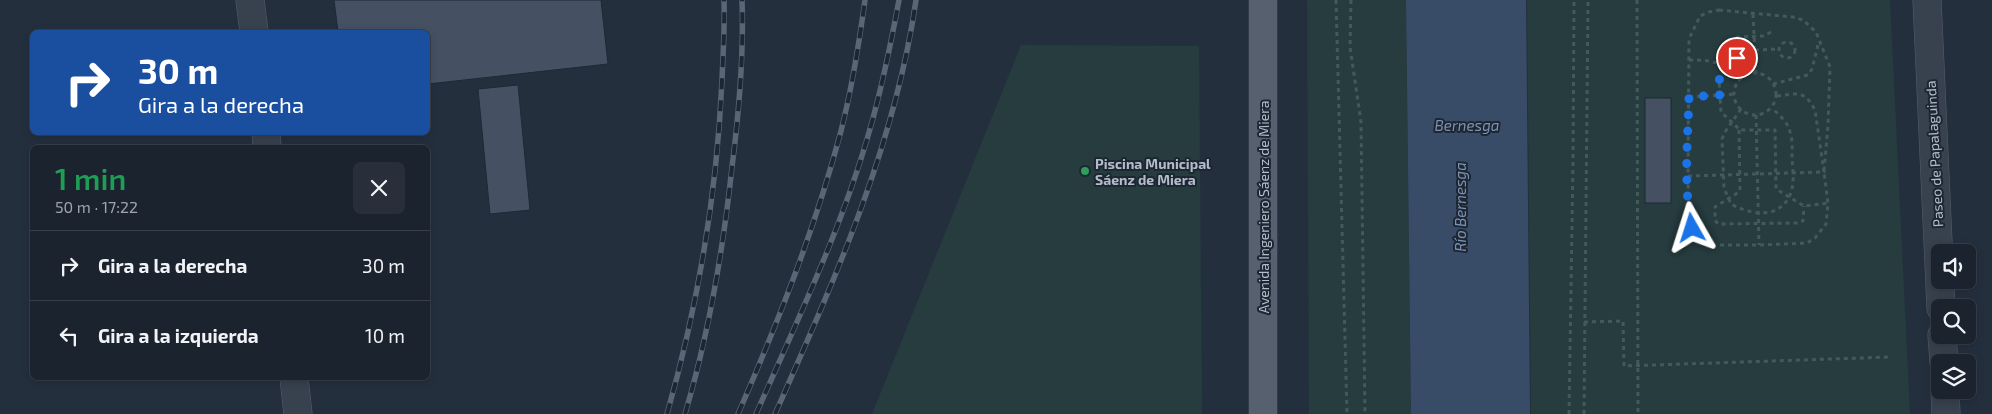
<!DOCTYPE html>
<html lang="es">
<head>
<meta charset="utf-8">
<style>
	:root { --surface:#1b232e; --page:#282f3a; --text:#f1f3f6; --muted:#a0a4aa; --line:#39404a }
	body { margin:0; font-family:"Exo 2",sans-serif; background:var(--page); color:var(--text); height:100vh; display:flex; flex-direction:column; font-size:19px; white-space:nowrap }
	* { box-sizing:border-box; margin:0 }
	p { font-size:16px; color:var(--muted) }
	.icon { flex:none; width:28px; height:28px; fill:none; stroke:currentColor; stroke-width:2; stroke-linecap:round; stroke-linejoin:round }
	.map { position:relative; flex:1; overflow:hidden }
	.sheet { position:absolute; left:30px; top:145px; width:400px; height:235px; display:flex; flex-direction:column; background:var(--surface); border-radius:8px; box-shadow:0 2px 8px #0003,0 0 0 1px var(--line) }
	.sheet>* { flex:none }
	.hud { position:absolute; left:30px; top:30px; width:400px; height:105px; border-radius:8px; box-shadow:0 2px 8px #0003,0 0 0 1px var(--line); background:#1a4fa0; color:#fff; overflow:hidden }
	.fabs { position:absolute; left:1931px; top:244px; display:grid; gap:10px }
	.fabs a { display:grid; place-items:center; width:45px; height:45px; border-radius:8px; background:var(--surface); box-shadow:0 2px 8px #0003,0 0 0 1px var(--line); font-size:25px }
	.pin { position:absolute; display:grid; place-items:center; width:42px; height:42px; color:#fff; margin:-21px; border:2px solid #fff; border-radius:50%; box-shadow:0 1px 5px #0007 }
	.me { position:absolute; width:55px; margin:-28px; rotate:354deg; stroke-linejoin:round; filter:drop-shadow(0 0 4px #0008) }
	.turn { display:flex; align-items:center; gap:18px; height:105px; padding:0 25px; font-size:22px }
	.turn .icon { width:65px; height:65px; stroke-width:2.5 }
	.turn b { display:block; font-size:35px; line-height:42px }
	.round { display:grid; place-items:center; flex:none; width:52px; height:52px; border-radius:8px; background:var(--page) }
	.headline { display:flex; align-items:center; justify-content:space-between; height:85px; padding:0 25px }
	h1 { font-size:30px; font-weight:600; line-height:38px; color:#1e9e55 }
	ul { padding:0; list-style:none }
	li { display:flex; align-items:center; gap:15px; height:70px; padding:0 25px; border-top:1px solid var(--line) }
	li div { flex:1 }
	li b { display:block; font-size:19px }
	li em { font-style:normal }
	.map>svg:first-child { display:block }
</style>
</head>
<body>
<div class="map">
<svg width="1992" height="414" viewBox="0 0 1992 414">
	<rect width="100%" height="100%" fill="#242f3e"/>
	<g fill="#263c3f">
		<polygon points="1307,0 1406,0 1411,414 1309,414"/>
		<polygon points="1527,0 1890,0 1910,414 1531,414"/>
		<polygon points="1021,45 1199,46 1202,414 872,414"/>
	</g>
	<polygon fill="#394c67" points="1406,0 1526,0 1530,414 1411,414"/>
	<g fill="#455162" stroke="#1f2835">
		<polygon points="334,0 601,0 608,64 428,84 428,32 338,32"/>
		<polygon points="518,85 530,210 490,214 478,89"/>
		<rect x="1645" y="98" width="26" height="105"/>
	</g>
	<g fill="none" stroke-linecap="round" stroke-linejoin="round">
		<defs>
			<g id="minor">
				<polyline points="250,0 254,32"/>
				<polyline points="1927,0 1941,308"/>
				<polyline points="266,132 267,148"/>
				<polyline points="1942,335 1944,362"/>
				<polyline points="294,378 298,414"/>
				<polyline points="1945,390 1946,414"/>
			</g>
			<polyline id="major" points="1263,0 1263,414"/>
		</defs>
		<use href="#minor" stroke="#565f6c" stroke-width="29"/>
		<use href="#major" stroke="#414a57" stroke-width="29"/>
		<g stroke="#44595c" stroke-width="3" stroke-dasharray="4 4" stroke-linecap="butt">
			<polyline points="1336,0 1347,414"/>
			<polyline points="1351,0 1350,47 1361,122 1365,414"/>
			<polyline points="1637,0 1638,414"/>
			<polygon points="1719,10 1793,17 1803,20 1816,32 1830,67 1828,125 1824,172 1828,203 1826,224 1815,238 1807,243 1759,245 1709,245 1697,237 1691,228 1689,219 1688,176 1689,39 1700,16 1709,12"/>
			<polyline points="1753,14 1756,74"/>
			<polyline points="1771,32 1763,36 1737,37 1737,58 1719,80 1721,112 1740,130 1775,130 1776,189 1804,206 1828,203"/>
			<circle cx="1787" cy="50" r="8"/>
			<polyline points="1755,50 1779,49"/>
			<path d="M1689,60C1715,60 1721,62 1740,81"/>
			<circle cx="1755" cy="94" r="21"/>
			<polyline points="1773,84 1808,75 1812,69 1819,41"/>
			<polyline points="1689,97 1735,94"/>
			<path d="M1741,109L1725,132L1722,139L1724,188L1731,204C1749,214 1777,220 1789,197C1795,186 1793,171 1792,159C1792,150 1793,140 1790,132C1788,122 1779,115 1772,108"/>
			<polyline points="1756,115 1759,245"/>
			<polyline points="1739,130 1740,188 1739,192 1715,207 1715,220 1718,224 1798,223 1803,221 1804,206"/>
			<path d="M1688,176L1824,172L1815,110C1804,89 1797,94 1776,96"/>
			<polyline points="1584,322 1623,321 1624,366 1890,357"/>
			<polyline points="1569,414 1573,163 1574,0"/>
			<polyline points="1584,414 1588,0"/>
		</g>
		<use href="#minor" stroke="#38414e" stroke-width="28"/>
		<use href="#major" stroke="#56606e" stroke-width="28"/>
		<defs>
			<g id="rail">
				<path d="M667,414C698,305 717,194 722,80C723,53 725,27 724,0"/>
				<path d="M685,414C709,333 723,251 732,167C739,112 744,55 742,0"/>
				<path d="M738,414C778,322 815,229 841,131C852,88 859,44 865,0"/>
				<path d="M756,414C797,321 842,228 870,129C882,87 891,43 899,0"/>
				<path d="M775,414C834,281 895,146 916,0"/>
			</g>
		</defs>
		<use href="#rail" stroke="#5a6575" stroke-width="5.5"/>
		<use href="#rail" stroke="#1d2633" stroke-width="4" stroke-dasharray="11" stroke-linecap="butt"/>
	</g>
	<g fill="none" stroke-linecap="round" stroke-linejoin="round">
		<path stroke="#1a73e8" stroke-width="9" stroke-dasharray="0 16.2" d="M1692,228C1683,189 1688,137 1689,97L1720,95L1719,80L1737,58"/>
	</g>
	<circle fill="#2e9e5b" stroke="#1d2633" stroke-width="2" cx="1085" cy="171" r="5"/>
	<g text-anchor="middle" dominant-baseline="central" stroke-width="4" stroke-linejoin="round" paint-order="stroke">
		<g font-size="14" fill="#b4bcc9" stroke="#1d2633">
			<text transform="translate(1934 154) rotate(-93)">Paseo de Papalaguinda</text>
			<text transform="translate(1263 207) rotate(-90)">Avenida Ingeniero Sáenz de Miera</text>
		</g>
		<g font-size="14" font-weight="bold" fill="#b4bcc9" stroke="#1d2633" text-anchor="start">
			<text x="1095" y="163">Piscina Municipal<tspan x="1095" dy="16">Sáenz de Miera</tspan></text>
		</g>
		<g font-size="15" font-style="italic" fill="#7c92b1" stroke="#1d2633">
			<text x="1467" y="125">Bernesga</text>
			<text transform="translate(1460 207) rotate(-90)">Río Bernesga</text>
		</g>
	</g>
</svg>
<div class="fabs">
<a><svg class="icon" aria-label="sound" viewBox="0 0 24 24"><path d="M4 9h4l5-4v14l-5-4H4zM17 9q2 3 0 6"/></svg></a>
<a><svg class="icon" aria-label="search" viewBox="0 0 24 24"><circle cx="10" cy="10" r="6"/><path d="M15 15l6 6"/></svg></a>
<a><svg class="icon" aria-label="layers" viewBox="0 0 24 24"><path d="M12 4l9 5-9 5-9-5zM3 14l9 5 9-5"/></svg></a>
</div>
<div class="pin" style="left:1737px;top:58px;background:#d93025"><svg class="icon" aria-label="arrive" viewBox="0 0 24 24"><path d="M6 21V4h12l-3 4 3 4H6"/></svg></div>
<svg class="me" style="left:1692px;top:228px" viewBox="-20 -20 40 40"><path d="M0-17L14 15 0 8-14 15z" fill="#1a73e8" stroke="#fff" stroke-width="4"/></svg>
<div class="hud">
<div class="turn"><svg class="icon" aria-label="right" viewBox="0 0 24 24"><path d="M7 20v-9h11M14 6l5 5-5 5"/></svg><div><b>30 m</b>Gira a la derecha</div></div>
</div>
<section class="sheet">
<div class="headline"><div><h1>1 min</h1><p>50 m · 17:22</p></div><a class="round"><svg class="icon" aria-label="close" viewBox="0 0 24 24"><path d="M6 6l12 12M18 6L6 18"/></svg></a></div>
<ul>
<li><svg class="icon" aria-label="right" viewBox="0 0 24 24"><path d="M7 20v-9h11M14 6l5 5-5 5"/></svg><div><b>Gira a la derecha</b></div><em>30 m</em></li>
<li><svg class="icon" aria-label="left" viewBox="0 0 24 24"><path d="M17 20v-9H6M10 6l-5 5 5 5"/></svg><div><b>Gira a la izquierda</b></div><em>10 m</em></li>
</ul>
</section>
</div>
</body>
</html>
